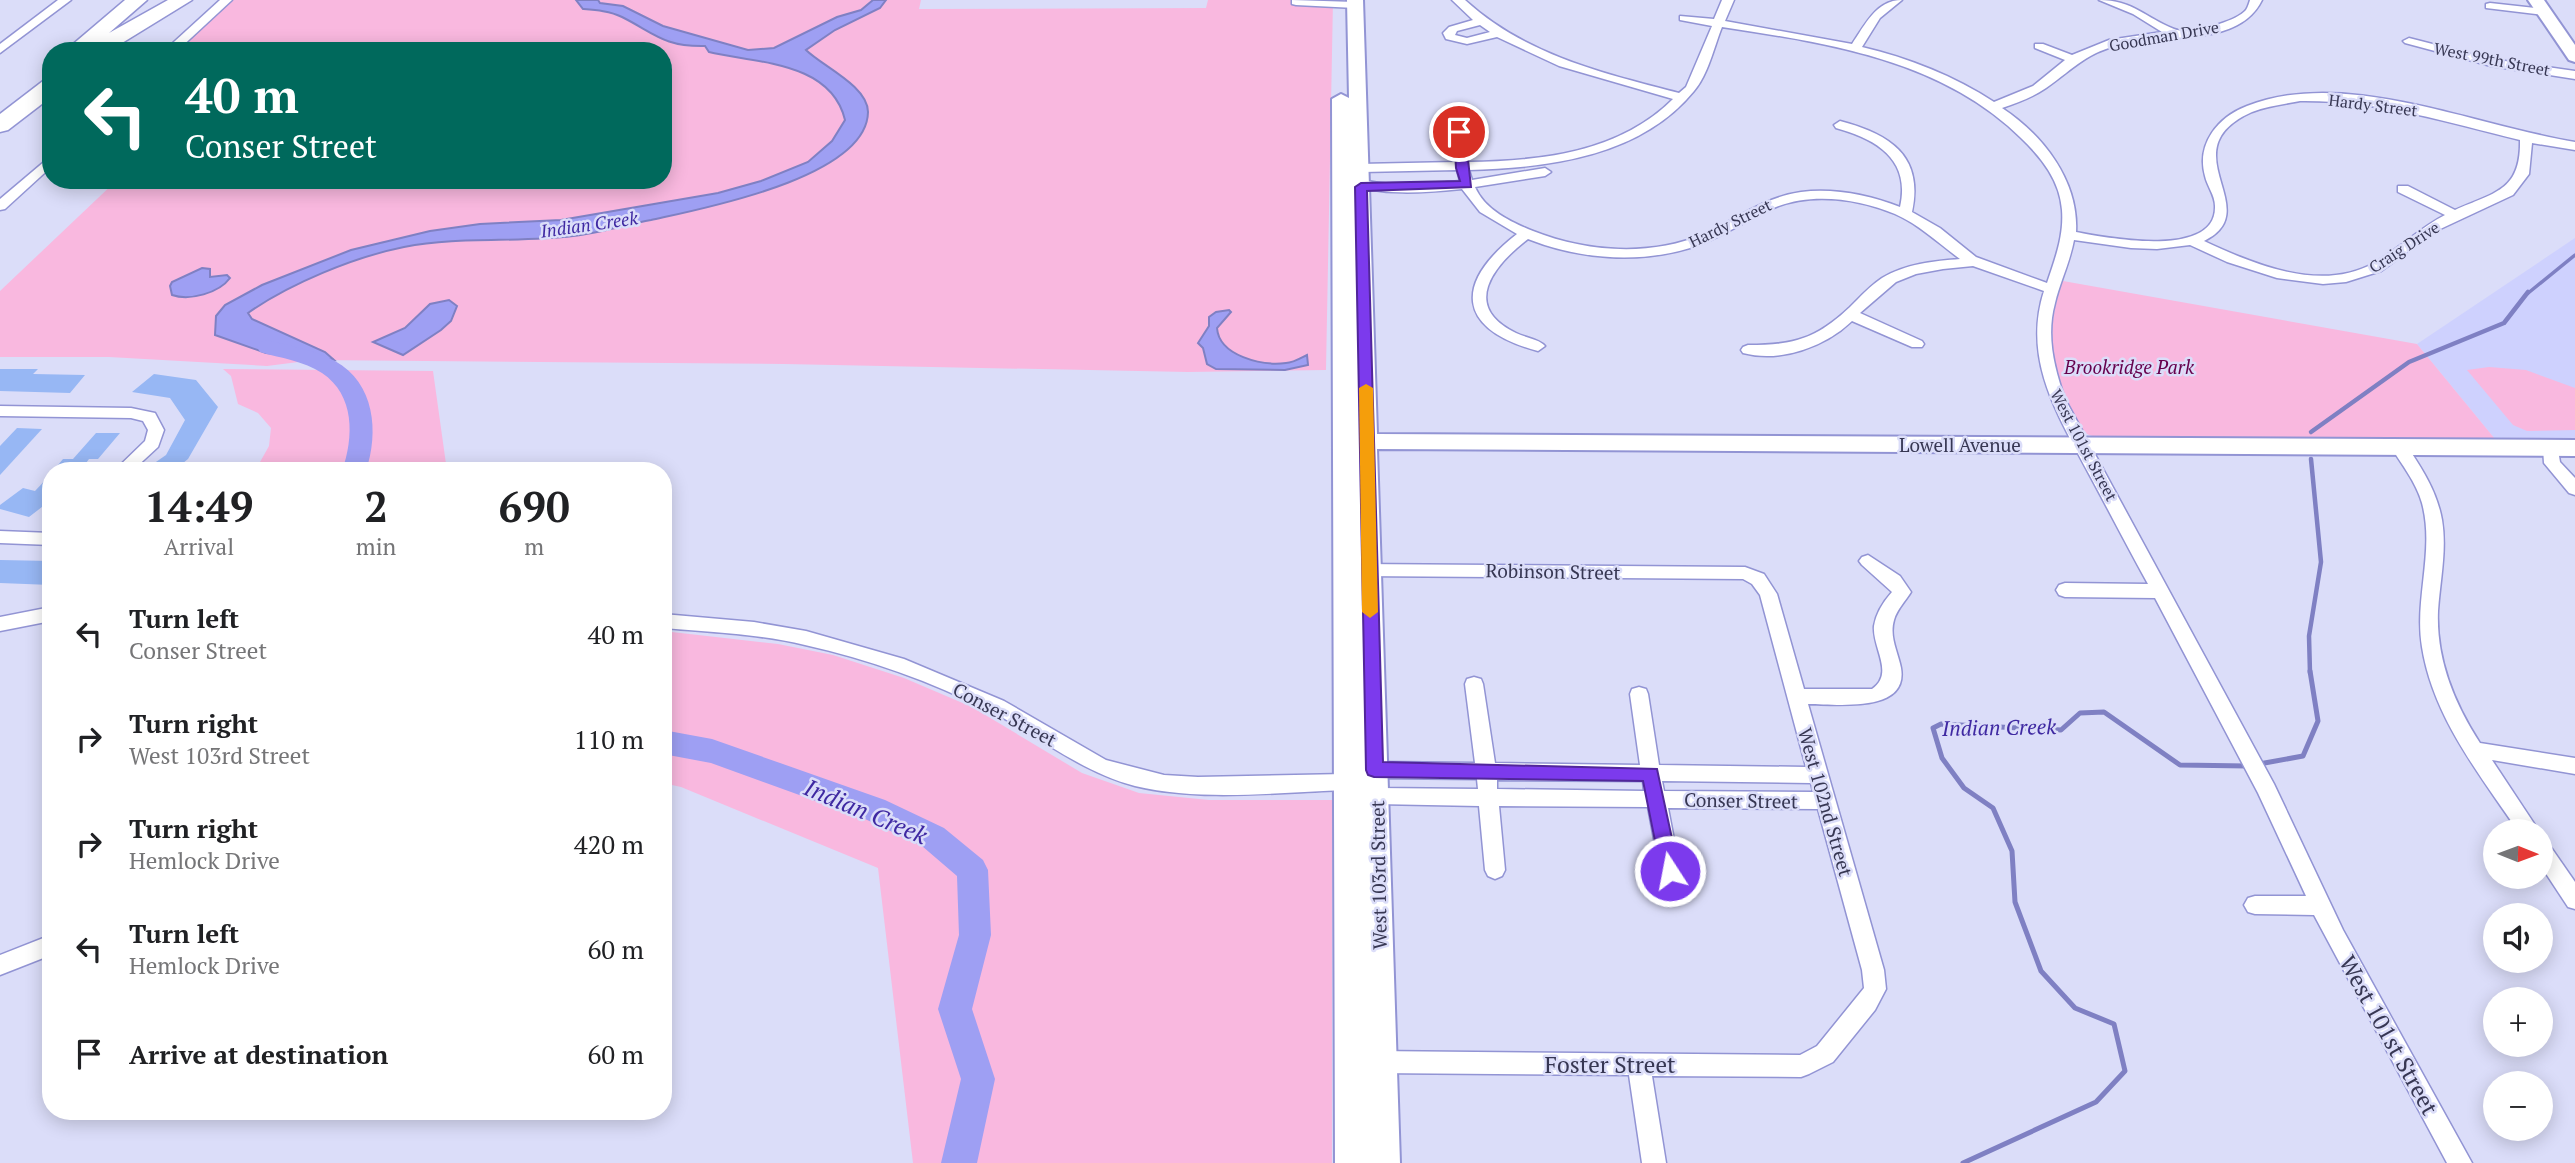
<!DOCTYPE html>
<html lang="en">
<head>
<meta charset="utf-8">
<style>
	:root { --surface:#fff; --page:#f6f6f6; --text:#202124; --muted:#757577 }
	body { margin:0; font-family:"PT Serif",serif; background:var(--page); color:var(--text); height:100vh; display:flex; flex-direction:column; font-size:26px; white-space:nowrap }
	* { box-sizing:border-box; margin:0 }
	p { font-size:23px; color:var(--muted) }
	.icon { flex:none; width:38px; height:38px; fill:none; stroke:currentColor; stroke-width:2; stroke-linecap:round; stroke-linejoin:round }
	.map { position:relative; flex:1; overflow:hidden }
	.panel { position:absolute; left:42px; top:462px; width:630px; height:658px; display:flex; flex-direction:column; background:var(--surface); border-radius:28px; box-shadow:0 4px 18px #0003 }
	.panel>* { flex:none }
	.hud { position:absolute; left:42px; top:42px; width:630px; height:147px; border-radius:28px; box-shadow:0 4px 18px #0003; background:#00695c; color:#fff; overflow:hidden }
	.needle { width:46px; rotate:91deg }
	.buttons { position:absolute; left:2483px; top:819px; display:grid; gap:14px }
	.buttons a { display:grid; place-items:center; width:70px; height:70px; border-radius:50%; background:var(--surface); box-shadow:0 4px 18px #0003; font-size:35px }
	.pin { position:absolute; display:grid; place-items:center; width:60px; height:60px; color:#fff; margin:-30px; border:4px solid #fff; border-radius:50%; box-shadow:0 2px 7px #0007 }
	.me { position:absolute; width:77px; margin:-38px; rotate:349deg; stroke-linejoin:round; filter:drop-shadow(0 0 5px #0008) }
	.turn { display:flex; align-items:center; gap:24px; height:147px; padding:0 28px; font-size:32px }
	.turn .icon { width:91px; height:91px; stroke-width:2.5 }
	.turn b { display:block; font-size:49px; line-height:60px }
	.eta { display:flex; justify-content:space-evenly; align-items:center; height:119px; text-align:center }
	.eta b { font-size:42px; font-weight:600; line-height:49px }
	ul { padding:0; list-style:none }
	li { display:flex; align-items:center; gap:21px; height:105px; padding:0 28px }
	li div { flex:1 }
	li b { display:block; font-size:26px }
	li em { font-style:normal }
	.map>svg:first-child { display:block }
</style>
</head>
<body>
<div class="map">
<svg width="2575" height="1163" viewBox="0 0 2575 1163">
	<rect width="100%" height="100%" fill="#dbddf9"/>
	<polygon fill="#ced1fe" points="2575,238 2575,440 2495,439 2417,344"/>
	<g fill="#f9b8df">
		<polygon points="231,0 921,0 919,9 1206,8 1208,0 1333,0 1326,370 1188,372 784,364 314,360 267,366 109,357 0,357 0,291 117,180 663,180 663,51 176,51"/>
		<path d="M2063,281L2417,344L2495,439L2110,437C2101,437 2092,438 2084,432C2075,426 2072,413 2068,404C2051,362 2046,324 2063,281Z"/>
		<polygon points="2489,367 2526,370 2575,388 2575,430 2527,431 2513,425 2467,370"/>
		<polygon points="223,369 433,371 447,471 255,471 269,446 271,428 258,413 238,404 231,376"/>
		<polygon points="663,631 778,644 833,655 904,678 972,707 1082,773 1139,793 1209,800 1332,800 1332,1163 913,1163 878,868 681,787 663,783"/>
	</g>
	<g fill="#9e9ff3" stroke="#7f80c3" stroke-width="2">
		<path d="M576,0H598L600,3L623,6L663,26L748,50L774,48L837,17L861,10L873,0H886L880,8L835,30L806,50C822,66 868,86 868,112C867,178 700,209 651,220C625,225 599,233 573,236C517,243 460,236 404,247C354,257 289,284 248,313L252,319L325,352L334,360L266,353L215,335L216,316L225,305L262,285L351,250L430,231L480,224L561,220L718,193L761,181L808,162L832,141L845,120C831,61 755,63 709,52L705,46C664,47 654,33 622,17C610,11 596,10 583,9Z"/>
		<path d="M202,268L210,269V277L227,275L230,278C219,293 190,301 172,295L170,286L172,282Z"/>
		<polygon points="449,300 457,306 451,321 441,330 403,355 373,342 405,328 430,304"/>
		<path d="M1229,310L1231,312L1217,328C1219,356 1262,366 1286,363C1293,363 1301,358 1307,355L1308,365L1285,370L1216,369L1207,364L1203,348L1198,343L1209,326V317L1216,312Z"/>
	</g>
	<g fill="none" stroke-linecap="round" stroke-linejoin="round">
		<polyline stroke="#7f80c3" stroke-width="3.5" points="2527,294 2575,255"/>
		<g stroke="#7f80c3" stroke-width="4.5">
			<polyline points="2311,432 2409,362 2504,323 2528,292"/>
			<polyline points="2310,673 2309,636 2321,562 2311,459"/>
		</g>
		<g stroke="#7f80c3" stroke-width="5">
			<polyline points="2259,764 2303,756 2318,721 2310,671"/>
			<polyline points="1963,1163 2096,1102 2125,1071 2114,1024 2075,1008 2041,971 2015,902 2012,851 1993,808 1964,788 1942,758 1933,728 1941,724 2061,730 2080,713 2104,712 2180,765 2247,766"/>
		</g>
		<g fill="#9e9ff3" fill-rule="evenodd">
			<path d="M268,340C290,346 315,350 335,361C375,383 379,432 366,471H342C354,437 355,395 322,373C304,361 280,358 260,352L257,347L260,342Z"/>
			<polygon points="663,730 712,739 885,800 944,828 983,860 988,870 991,935 972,1009 995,1079 977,1163 941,1163 961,1079 938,1009 959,935 957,876 922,846 863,818 711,763 663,754"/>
		</g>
	</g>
	<g fill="#97b7f4">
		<polygon points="0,369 38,369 33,374 85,375 70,393 0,391"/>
		<polygon points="154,374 196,380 218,407 188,459 173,471 143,471 166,455 185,420 170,398 132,392"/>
		<polygon points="17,428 42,429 0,475 0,446"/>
		<polygon points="96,433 120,433 98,459 89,459 80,471 53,471 63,459 73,459"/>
		<polygon points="51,474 51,500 29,517 0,509 0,505 23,488 35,491"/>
		<polygon points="0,560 51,561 51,585 0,583"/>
	</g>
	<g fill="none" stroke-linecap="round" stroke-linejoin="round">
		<defs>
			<g id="street">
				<polygon points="58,0 71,0 0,53 0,44"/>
				<polygon points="220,0 232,0 177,51 164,51"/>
				<polygon points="1292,0 1355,2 1361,5 1355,8 1296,5 1292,4"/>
				<path d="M1452,0H1465C1525,55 1602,73 1679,93L1686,87L1712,26L1680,20V16L1714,19L1722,0H1734L1725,21L1852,44C1865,25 1876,0 1902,0L1880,18L1862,47C1909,58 1954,76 1994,102L2033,86L2065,60L2035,48V44H2043L2072,55L2109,40L2162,32L2133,14L2099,0C2133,0 2146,18 2174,29C2188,35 2236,22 2246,10C2248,7 2249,3 2250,0H2262C2239,47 2168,34 2124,44C2086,52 2076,67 2046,88C2033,97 2017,103 2002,108C2043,135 2079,181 2076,232C2107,238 2217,259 2215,206C2215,195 2207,186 2205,176C2196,144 2218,117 2247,106C2344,67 2476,126 2575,142V150L2532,143L2529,174L2513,195L2436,231L2381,271L2346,282L2323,284L2277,278L2227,262L2190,245L2157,249L2131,248L2074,240C2070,262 2060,282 2055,303C2046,336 2054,367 2065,399L2274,784L2343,930L2472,1163H2447L2314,915L2255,914L2248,912L2244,905L2248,898L2255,896H2306L2258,793L2155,598L2065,597L2059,595L2056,590L2059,585L2065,583L2148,584C2128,548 2109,511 2089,474C2058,415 2022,360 2044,291L1973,266L1943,269L1916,274L1896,282L1860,313L1922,341L1924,344L1922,347H1912L1852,321C1825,347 1780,363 1743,353L1741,350L1743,347L1748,345C1794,345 1816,339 1850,307C1860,297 1870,286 1882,278C1905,264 1934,261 1960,259C1938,243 1920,225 1895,214C1859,199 1813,192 1776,207C1746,219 1721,239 1690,248C1637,264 1579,259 1528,239C1494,265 1460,306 1516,333C1526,338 1539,339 1545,346L1538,351C1456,329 1454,283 1517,234L1480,212L1462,189C1422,193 1382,196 1343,183V171L1360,164L1455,162C1453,146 1452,118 1469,110L1475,114L1468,131V162C1540,161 1619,153 1673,99L1559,66L1497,37L1467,44L1446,39L1443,33L1449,27L1473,20ZM1480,25L1490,32L1467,38L1455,35L1457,31ZM1722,27C1828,43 1942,60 2021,138C2042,158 2060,181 2062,210C2064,236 2055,259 2047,283L1976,257L1940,228L1912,212C1924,156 1890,134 1840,121L1834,125L1836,128C1876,139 1911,159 1900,207C1869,195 1834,188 1801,192C1765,197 1736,219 1704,234C1650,257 1586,252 1533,231C1511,222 1485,210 1475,187L1545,176L1551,172L1545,168L1472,180L1469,170C1550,168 1641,156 1694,91C1708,75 1714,47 1722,27ZM2300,101C2377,100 2446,122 2520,140C2521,191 2495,192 2455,210L2408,186H2398V192L2445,215C2418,229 2399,249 2374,263C2321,293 2253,264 2204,241C2268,210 2167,150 2252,112C2267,106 2285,104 2300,101ZM1457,170L1460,181C1424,185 1386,188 1352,177L1362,172Z"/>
				<polygon points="2490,3 2544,9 2550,12 2544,15 2486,8 2486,4"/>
				<polygon points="2409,38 2491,59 2575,71 2575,79 2491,66 2405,43 2403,41"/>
				<polygon points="51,156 51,167 5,209 0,210 0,199"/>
				<polygon points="0,406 131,408 155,413 164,430 158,447 132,471 114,471 145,441 148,430 143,421 131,418 0,416"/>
				<path d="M2399,442L2405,443C2421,467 2437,491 2442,520C2447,550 2440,581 2438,611C2436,659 2454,703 2480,743L2575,758V774L2492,760L2539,831H2518C2480,775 2433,717 2422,647C2414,599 2435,551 2422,503C2416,482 2402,465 2391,447Z"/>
				<polygon points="2551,443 2557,444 2560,462 2575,478 2575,495 2569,493 2544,463 2543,448"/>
				<polygon points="0,531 51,533 51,545 0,543"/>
				<path d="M1868,555L1900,576L1911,592C1905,602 1897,609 1894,620C1889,637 1898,652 1901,668C1909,714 1835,704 1808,704L1884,970L1886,989L1875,1010L1833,1062L1809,1074L1801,1077L1652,1076L1666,1163H1642L1629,1075L1373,1073L1365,1070L1362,1062L1365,1054L1373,1051L1800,1055L1817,1046L1864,988L1862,970L1818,809L1668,808L1680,871L1677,877L1670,880L1663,877L1660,871L1648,807L1499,806L1505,870L1502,876L1495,879L1488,876L1485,870L1479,806L1376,804L1359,797L1356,791L1359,786L1347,790C1280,792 1201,802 1135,786C1081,772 1039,736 990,711C932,682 869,659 805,645C759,634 711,632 663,628V614L754,622L806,631L904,659L1004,701L1106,760L1164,775L1198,777L1345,774L1374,762L1475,763L1465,684L1467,679L1474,677L1481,679L1483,684L1495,763L1640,765L1630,694L1632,689L1639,687L1646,689L1648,694L1659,765L1806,767L1760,595L1752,584L1743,579L1359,576L1353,575L1350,570L1353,565L1359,564L1745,567L1764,574L1777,594L1804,689H1872C1895,673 1872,648 1874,626C1876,613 1884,601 1892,592L1862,565L1859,561L1862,557ZM1376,778L1477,779L1478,789L1378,788L1364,783ZM1497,780L1643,781L1644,791L1497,789ZM1662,781L1811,783L1813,792L1664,791Z"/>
				<polygon points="51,607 51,621 0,631 0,617"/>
				<polygon points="2541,840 2548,843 2575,882 2575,909 2568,907 2541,866"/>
				<polygon points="51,935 51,955 0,975 0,955"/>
			</g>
			<g id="secondary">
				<polygon points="1347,0 1363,0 1377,434 2575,440 2575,456 1377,449 1400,1163 1335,1163 1332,99 1341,94 1349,98"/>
				<polygon points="2528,0 2544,0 2575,45 2575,62 2569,60"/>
			</g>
			<g id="highway">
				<polygon points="125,0 147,0 109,33 168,0 192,0 109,51 91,49 65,51"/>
				<polygon points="51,80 51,97 8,130 0,132 0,114 43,81"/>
			</g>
		</defs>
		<use href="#street" stroke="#9294d4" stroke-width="3"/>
		<use href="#secondary" stroke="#9294d4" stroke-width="4"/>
		<use href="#highway" stroke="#9294d4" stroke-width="3"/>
		<use href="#street" fill="#fff" fill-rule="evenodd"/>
		<use href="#secondary" fill="#fff" fill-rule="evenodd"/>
		<use href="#highway" fill="#fff" fill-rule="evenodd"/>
	</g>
	<polygon fill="#7c3aed" stroke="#51269a" stroke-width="2" points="1459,129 1465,132 1471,187 1367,191 1383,762 1657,769 1679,871 1677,876 1670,879 1663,876 1661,871 1643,781 1374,777 1368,775 1366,770 1355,187 1361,183 1460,181 1456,168 1454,132"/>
	<polygon fill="#f59e0b" points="1366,384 1373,388 1378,612 1370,618 1362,612 1359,388"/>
	<g text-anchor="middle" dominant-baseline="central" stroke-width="5" stroke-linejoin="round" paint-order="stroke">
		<g font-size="16" fill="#373753" stroke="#dbddf9">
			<text transform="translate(2164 36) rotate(-10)">Goodman Drive</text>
			<text transform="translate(2492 59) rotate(11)">West 99th Street</text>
			<text transform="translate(2373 105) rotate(7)">Hardy Street</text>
			<text transform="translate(1730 223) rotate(-26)">Hardy Street</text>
			<text transform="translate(2404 247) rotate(-33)">Craig Drive</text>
			<text transform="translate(2084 445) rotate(62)">West 101st Street</text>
		</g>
		<g font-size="18" font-style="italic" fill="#3f29a2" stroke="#dbddf9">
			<text transform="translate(589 224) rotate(-8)">Indian Creek</text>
		</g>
		<g font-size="19" font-style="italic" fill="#66014d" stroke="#dbddf9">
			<text x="2129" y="366">Brookridge Park</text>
		</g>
		<g font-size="19" fill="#373753" stroke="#dbddf9">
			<text x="1960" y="444">Lowell Avenue</text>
			<text transform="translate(1553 571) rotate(1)">Robinson Street</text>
			<text transform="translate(1005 714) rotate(28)">Conser Street</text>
			<text transform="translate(1741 800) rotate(1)">Conser Street</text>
			<text transform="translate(1826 802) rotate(74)">West 102nd Street</text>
			<text transform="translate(1378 875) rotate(-91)">West 103rd Street</text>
		</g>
		<g font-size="21" font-style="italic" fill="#3f29a2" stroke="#dbddf9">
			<text transform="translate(1999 727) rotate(-1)">Indian Creek</text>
		</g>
		<g font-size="23" fill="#373753" stroke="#dbddf9">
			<text transform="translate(2389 1035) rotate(61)">West 101st Street</text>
			<text x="1610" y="1064">Foster Street</text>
		</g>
		<g font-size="24" font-style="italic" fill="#3f29a2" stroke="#dbddf9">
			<text transform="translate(866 811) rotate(23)">Indian Creek</text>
		</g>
	</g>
</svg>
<div class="buttons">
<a><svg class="needle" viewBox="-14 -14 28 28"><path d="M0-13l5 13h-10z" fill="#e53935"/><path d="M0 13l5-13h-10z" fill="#757577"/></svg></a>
<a><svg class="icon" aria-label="sound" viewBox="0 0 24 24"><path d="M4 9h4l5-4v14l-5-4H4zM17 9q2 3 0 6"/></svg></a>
<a>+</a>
<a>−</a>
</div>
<div class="pin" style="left:1459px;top:132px;background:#d93025"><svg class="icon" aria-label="arrive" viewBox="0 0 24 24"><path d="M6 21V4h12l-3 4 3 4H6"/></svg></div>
<svg class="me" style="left:1670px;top:871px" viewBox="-20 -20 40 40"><circle r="17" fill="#7c3aed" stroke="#fff" stroke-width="3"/><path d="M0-11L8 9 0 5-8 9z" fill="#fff"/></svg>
<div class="hud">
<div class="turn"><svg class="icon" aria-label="left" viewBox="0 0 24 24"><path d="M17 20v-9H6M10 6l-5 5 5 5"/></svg><div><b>40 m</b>Conser Street</div></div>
</div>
<section class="panel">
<div class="eta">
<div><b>14:49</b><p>Arrival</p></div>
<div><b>2</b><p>min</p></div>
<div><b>690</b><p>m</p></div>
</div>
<ul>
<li><svg class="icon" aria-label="left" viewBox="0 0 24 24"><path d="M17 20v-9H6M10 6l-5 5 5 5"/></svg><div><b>Turn left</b><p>Conser Street</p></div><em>40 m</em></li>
<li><svg class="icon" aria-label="right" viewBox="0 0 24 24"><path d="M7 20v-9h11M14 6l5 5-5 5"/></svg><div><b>Turn right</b><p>West 103rd Street</p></div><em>110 m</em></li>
<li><svg class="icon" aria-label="right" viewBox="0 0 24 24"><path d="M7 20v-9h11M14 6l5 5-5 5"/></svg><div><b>Turn right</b><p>Hemlock Drive</p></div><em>420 m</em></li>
<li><svg class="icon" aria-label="left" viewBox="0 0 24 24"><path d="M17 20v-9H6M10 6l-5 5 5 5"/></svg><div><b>Turn left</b><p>Hemlock Drive</p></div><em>60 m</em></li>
<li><svg class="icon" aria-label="arrive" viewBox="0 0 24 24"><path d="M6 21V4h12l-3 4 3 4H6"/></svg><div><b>Arrive at destination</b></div><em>60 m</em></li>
</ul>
</section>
</div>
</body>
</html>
